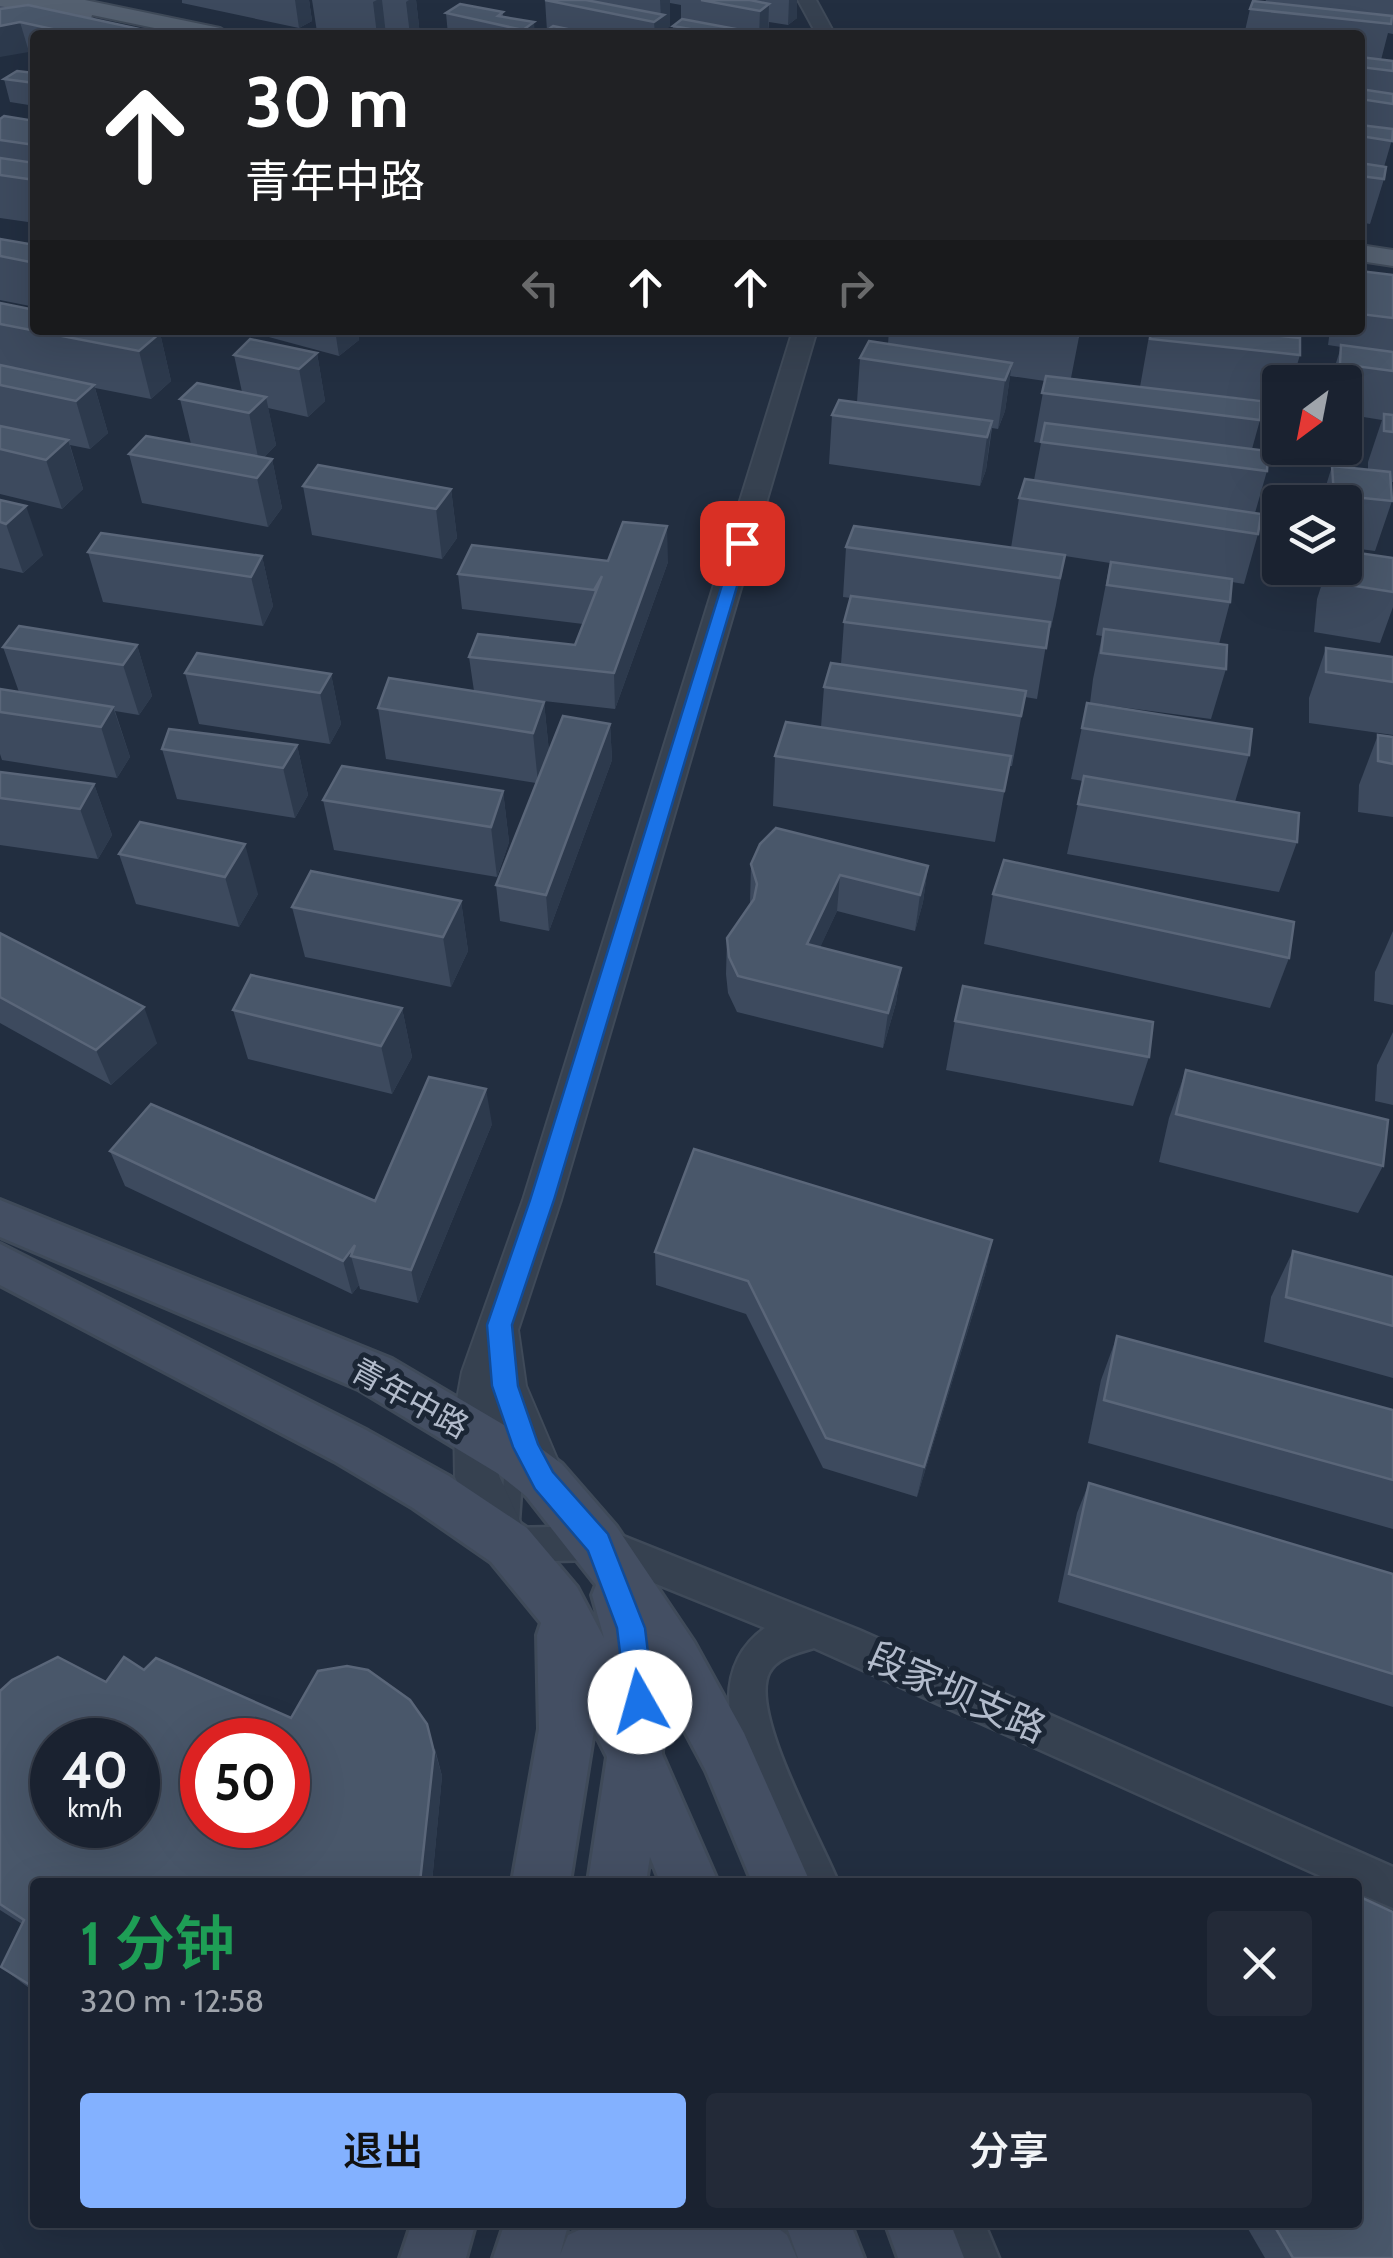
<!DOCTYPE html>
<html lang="zh">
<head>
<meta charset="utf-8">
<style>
	:root { --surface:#1a2230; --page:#232a38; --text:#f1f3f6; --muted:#9fa4ab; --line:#383f4c; --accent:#83b1ff }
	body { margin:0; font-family:Cabin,"Noto Sans SC",sans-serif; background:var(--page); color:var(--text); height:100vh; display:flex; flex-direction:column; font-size:38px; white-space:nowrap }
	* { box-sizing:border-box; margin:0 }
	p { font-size:32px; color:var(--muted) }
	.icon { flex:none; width:55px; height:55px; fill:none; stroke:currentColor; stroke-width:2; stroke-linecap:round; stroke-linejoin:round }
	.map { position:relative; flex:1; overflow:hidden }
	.panel { position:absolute; left:30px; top:1878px; width:1332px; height:350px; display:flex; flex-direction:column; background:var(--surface); border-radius:10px; box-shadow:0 10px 40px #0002,0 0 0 2px var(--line) }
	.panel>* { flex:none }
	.banner { position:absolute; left:30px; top:30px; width:1335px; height:305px; border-radius:10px; box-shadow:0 10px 40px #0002,0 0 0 2px var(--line); background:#202124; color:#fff; overflow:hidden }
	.needle { width:65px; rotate:212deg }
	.tools { position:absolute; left:1262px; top:365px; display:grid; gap:20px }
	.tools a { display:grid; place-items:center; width:100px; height:100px; border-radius:10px; background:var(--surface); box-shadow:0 10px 40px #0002,0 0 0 2px var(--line); font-size:50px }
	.speed { position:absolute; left:30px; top:1718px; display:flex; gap:20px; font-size:50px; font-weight:700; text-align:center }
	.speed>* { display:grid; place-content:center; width:130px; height:130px; border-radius:50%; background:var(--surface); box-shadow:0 10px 40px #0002,0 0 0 2px var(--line); line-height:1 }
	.speed small { font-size:25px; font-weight:400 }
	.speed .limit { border:15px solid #d22; background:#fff; color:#111 }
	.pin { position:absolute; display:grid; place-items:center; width:85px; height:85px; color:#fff; margin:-42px; border-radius:20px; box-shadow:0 5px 15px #0006 }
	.me { position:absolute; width:110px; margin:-55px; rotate:353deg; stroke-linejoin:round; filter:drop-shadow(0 0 8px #0008) }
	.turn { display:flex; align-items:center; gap:35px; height:210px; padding:0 50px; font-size:45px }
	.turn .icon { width:130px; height:130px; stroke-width:2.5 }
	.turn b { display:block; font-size:70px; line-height:85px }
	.lanes { display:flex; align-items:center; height:95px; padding:0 50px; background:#0003; justify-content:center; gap:50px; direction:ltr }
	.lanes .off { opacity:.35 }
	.round { display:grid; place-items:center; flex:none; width:105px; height:105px; border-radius:10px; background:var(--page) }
	.summary { display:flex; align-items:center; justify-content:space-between; height:170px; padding:0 50px }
	h1 { font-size:60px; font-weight:600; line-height:75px; color:#1e9e55 }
	.cta { display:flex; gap:20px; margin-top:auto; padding:20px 50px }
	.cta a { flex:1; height:115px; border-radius:10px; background:var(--accent); color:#111; font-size:40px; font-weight:600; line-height:115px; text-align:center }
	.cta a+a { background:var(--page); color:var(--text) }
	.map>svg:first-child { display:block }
</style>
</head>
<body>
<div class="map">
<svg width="1393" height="2258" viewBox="0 0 1393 2258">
	<rect width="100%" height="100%" fill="#222e40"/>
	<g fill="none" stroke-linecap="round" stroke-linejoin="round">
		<defs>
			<polygon id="service" points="514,1456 520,1458 523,1464 519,1521 516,1527 510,1529 504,1527 501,1521 505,1464 508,1458"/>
			<g id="minor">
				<path d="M598,1526L859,1630L1393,1867V1908L1358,1893V1882H1334L814,1648C798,1653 777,1657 769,1673C749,1713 821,1839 838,1882H798C767,1811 681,1688 765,1628L597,1560L509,1562L496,1557L491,1545L496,1533L509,1528Z"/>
				<polygon points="938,2222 984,2222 999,2258 953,2258"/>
			</g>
			<g id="tertiary">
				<polygon points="798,0 816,0 835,35 817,35"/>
				<polygon points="793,330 817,330 561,1200 518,1330 526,1386 566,1480 559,1494 544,1500 529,1494 497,1422 499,1476 531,1545 525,1560 509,1566 493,1560 455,1477 454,1416 462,1372 523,1200"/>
			</g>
			<g id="secondary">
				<polygon points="0,0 24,0 0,13"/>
				<polygon points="0,1200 392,1359 531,1441 562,1464 616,1526 694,1642 744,1733 810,1882 752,1882 706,1771 664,1692 662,1754 718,1882 660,1882 650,1857 646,1882 588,1882 607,1757 594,1731 570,1882 512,1882 539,1729 537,1635 541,1623 491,1562 413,1508 334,1461 0,1285 0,1244 368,1431 449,1476 527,1528 577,1587 604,1638 592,1595 596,1585 526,1496 497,1473 358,1389 0,1237"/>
				<polygon points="412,2222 476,2222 466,2258 400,2258"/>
				<polygon points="505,2222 569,2222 560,2255 568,2235 597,2222 770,2222 787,2235 797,2258 493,2258"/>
				<polygon points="785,2222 850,2222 864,2258 798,2258"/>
				<polygon points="885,2222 950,2222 964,2258 898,2258"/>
			</g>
			<g id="primary">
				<polygon points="0,0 85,0 220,28 231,35 188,35 92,15 90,22 82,24 0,6"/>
				<polygon points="1360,245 1393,250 1393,266 1360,261"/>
			</g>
		</defs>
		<use href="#service" stroke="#3f4a59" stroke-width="5"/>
		<use href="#minor" stroke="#3f4a59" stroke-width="5"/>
		<use href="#tertiary" stroke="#3f4a59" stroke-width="4"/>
		<use href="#secondary" stroke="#3f4a59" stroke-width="6"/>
		<use href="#primary" stroke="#3f4a59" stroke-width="4"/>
		<use href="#service" fill="#364150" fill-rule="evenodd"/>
		<use href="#minor" fill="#364150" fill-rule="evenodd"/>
		<use href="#tertiary" fill="#364150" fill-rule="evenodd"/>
		<use href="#secondary" fill="#444f63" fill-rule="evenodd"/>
		<use href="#primary" fill="#546070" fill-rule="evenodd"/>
	</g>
	<g fill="#3d4a5e">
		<polygon points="182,0 309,0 312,21 299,28 182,3"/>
		<polygon points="312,0 416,0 420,35 334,35 317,32"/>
		<polygon points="545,0 797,0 797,18 788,25 769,22 768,35 673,35 673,26 681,20 681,5 670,3 670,26 664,31 664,35 542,35 547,31"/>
		<polygon points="1266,0 1393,0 1393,34 1388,33 1381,60 1393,61 1393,136 1384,167 1384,179 1370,224 1360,222 1360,35 1244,35 1250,9 1265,2"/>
		<polygon points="0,9 167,35 35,35 35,54 29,52"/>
		<polygon points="503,12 503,17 535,35 448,35 446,13"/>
		<polygon points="35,73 35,106 10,102 4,79"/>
		<polygon points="0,119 35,121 35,223 0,218"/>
		<polygon points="0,239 35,245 35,307 0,300"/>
		<polygon points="1360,271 1393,275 1393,482 1391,482 1392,501 1375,551 1345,547 1345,502 1321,502 1332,466 1368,470 1368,462 1382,420 1345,414 1345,382 1330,382 1341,347 1328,345 1330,330 1360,330"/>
		<polygon points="0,303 160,333 171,381 151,399 95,388 108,433 90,449 70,445 83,489 62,509 0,494"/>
		<polygon points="243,330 357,330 359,340 339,356"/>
		<polygon points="889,330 1086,330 1084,337 1079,337 1071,378 1140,387 1149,336 1135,334 1136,330 1261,330 1260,334 1300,355 1292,382 1280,382 1280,402 1156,389 1260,420 1252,449 1267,471 1255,513 1258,534 1244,584 1232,582 1230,602 1219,644 1226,669 1211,719 1090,703 1093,679 1102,636 1096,635 1110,563 1065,556 1056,605 1051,628 1049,627 1037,699 1025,697 1012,766 1009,766 995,842 773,806 775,756 821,727 824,687 841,664 844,622 851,598 843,597 846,547 1011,548 1019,498 1034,480 1041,443 1034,442 1045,381 1010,376 1005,411 998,429 992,428 986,470 980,486 829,464 832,415 857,402 860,358 888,344"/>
		<polygon points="317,353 325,401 308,417 268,408 276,445 264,457 272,459 282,508 268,527 142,503 129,454 191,444 180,399 242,392 234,355"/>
		<polygon points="303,486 451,489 457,538 442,559 312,535"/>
		<polygon points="0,500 43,555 23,573 0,568"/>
		<polygon points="88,552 262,556 273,606 263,626 103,602"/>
		<polygon points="1393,558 1393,607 1380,643 1314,632 1317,599 1327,568 1345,568"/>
		<polygon points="608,561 668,562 615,709 526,699 544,702 549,752 610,724 612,760 549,931 500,921 496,885 536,783 386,759 378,708 474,691 469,657 575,645 583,624 462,609 458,574"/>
		<polygon points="137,645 152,696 139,715 115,711 130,757 117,778 2,760 0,754 0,689 19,692 3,647"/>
		<polygon points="1326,648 1393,657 1393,735 1309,723 1309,698"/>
		<polygon points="185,673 331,674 341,724 330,744 199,724"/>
		<polygon points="1087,703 1249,755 1235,802 1297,842 1279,892 1067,854 1083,781 1071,779"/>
		<polygon points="1378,735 1393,737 1393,817 1358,812 1359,785"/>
		<polygon points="297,745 308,795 295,818 177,799 162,749"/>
		<polygon points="0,772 94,784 112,835 98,859 0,845"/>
		<polygon points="503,791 509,842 497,877 334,850 323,800"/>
		<polygon points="140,822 258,894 239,927 136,904 119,854"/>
		<polygon points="751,864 928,866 923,902 915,931 837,911 820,947 901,968 896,1003 883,1048 737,1012 728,993 726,974 727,938 750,904"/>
		<polygon points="993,894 1289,958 1270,1008 984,944"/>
		<polygon points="461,901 468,951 451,987 305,957 292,907"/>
		<polygon points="1393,931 1393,1005 1374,1001 1375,972"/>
		<polygon points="0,933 157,1043 111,1085 0,1023"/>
		<polygon points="402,1008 412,1057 392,1094 248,1059 233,1010"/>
		<polygon points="955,1021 1149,1057 1133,1106 946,1070"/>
		<polygon points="1393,1032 1393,1105 1375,1101 1377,1065"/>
		<polygon points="1186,1070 1383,1166 1358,1213 1159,1162 1169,1118"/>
		<polygon points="492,1124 418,1303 360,1289 359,1285 352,1294 125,1186 110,1151 375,1201"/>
		<polygon points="992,1240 985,1274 917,1497 823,1468 746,1314 656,1285 655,1252"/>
		<polygon points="1293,1251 1393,1277 1393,1378 1264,1342 1271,1297"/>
		<polygon points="1117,1336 1393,1410 1393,1529 1088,1443 1101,1380"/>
		<polygon points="1089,1483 1393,1574 1393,1707 1058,1602 1077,1513"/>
		<polygon points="144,1670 291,1718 435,1749 442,1776 432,1882 35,1882 35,1992 25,1985 1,1967 22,1924 0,1910 0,1691 106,1682"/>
		<polygon points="1244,2222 1358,2222 1393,2258 1265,2258"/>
	</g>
	<g fill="#2d3a4d">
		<polygon points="295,0 309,0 312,21 299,28"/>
		<polygon points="377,0 382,0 386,35 377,35 373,2"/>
		<polygon points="409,0 416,0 420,35 410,35 406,2"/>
		<polygon points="660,0 670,0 670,26 664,31 664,35 655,35 654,22 661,18"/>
		<polygon points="789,0 797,0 797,18 788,25"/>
		<polygon points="769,4 768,35 759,35 760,11"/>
		<polygon points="20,22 29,52 0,57 0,26"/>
		<polygon points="534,22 535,35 523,35 523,30"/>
		<polygon points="335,330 357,330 359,340 339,356"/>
		<polygon points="160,333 171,381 151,399 139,351"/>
		<polygon points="317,353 325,401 308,417 299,369"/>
		<polygon points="1012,363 1005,411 998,429 1005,380"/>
		<polygon points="94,385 108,433 90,449 76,401"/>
		<polygon points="266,397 276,445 259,462 249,413"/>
		<polygon points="992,421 986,470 980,486 987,437"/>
		<polygon points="68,440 83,489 62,509 46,460"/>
		<polygon points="272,459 282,508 268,527 257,478"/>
		<polygon points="451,489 457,538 442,559 436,509"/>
		<polygon points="26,506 43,555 23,573 6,524"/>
		<polygon points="667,526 668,562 615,709 614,673"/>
		<polygon points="262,556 273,606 263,626 251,577"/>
		<polygon points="137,645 152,696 139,715 123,665"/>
		<polygon points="331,674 341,724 330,744 320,693"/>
		<polygon points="544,702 549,752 538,783 533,733"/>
		<polygon points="113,707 130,757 117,778 101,727"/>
		<polygon points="610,724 612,760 549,931 546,895"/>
		<polygon points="297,745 308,795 295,818 283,768"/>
		<polygon points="94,784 112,835 98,859 80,809"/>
		<polygon points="503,791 509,842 497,877 491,827"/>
		<polygon points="245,844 258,894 239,927 225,877"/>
		<polygon points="928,866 923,902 915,931 920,895"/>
		<polygon points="840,875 837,911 805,980 807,944"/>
		<polygon points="461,901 468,951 451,987 443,937"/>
		<polygon points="901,968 896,1003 883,1048 888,1013"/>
		<polygon points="144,1007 157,1043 111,1085 96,1050"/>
		<polygon points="402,1008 412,1057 392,1094 381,1046"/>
		<polygon points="486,1089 492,1124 418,1303 411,1270"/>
		<polygon points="992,1240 985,1274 917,1497 924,1467"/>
		<polygon points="355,1245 351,1256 359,1285 352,1294 343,1261"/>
		<polygon points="427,1724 442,1776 432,1882 420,1882"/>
	</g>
	<g fill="#49576a" stroke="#5a6679" stroke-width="2.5" fill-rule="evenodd">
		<polygon points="545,0 586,0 664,15 654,22"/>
		<polygon points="701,0 750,0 769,4 760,11"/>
		<polygon points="1253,1 1392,16 1391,24 1250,9"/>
		<polygon points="460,4 503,12 498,16 534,22 523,30 446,13"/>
		<polygon points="28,5 167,35 80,35 20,22 0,26 0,9"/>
		<polygon points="682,19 768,35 723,35 673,26"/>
		<polygon points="553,26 596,35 549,35 542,34"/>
		<polygon points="1360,57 1393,61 1393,71 1360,67"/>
		<polygon points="17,71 35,73 35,83 4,79"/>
		<polygon points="1360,89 1393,94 1393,104 1360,99"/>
		<polygon points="4,116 35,121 35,145 0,140 0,119"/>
		<polygon points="1360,125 1393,129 1392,141 1360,136"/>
		<polygon points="0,158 35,163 35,180 0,175"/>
		<polygon points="1360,163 1386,167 1384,179 1360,176"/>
		<polygon points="0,239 35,245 35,263 0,256"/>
		<polygon points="1360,271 1393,275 1393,318 1360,314"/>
		<polygon points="0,303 35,310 35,330 142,330 160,333 139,351 0,324"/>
		<polygon points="1027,330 1080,330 1078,336"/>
		<polygon points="1151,330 1224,330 1300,338 1300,355 1150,339"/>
		<polygon points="250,339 317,353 299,369 234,355"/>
		<polygon points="869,341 1012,363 1005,380 860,358"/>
		<polygon points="1341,345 1393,352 1393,371 1340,364"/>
		<polygon points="0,365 94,385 76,401 0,385"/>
		<polygon points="1046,376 1261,401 1260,420 1042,393"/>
		<polygon points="197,383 266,397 249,413 180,399"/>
		<polygon points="839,400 992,421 987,437 832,415"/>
		<polygon points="1384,414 1393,415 1393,432 1384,431"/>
		<polygon points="1045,423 1268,451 1267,471 1041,442"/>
		<polygon points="0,426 68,440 46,460 0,449"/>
		<polygon points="146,436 272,459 257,478 129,454"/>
		<polygon points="318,465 451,489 436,509 303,486"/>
		<polygon points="1332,466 1390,472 1392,501 1334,495"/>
		<polygon points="1025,479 1261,514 1258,534 1019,498"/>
		<polygon points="0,500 26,506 6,524 0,522"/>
		<polygon points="623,522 667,526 614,673 469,657 478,634 575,645 602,576 594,590 458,574 472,545 608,561"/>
		<polygon points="854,526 1065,555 1060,578 846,547"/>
		<polygon points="101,533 262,556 251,577 88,552"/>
		<polygon points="1345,551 1393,558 1393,592 1330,582 1331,568 1345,568"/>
		<polygon points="1111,562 1232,579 1230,602 1107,585"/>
		<polygon points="851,596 1050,622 1046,648 844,622"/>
		<polygon points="19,626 137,645 123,665 3,647"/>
		<polygon points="1104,629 1227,645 1226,669 1101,653"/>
		<polygon points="1326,648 1393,657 1393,682 1326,672"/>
		<polygon points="197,653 331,674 320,693 185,673"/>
		<polygon points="831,663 1026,691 1021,716 824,687"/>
		<polygon points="389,678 544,702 533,733 378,708"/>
		<polygon points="0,689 113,707 101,727 0,712"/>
		<polygon points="1087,703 1252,729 1249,755 1082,728"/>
		<polygon points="563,716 610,724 546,895 496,885"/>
		<polygon points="786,722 1011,756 1004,791 775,756"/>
		<polygon points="169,729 297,745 283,768 162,749"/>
		<polygon points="1378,735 1393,737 1393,764 1378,761"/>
		<polygon points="342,766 503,791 491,827 323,800"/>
		<polygon points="0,772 94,784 80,809 0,798"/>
		<polygon points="1084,776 1299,813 1297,842 1078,804"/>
		<polygon points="140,822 245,844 225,877 119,854"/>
		<polygon points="776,828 928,866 920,895 840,875 807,944 901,968 888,1013 738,976 729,957 727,938 754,899 757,884 751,864 760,844"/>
		<polygon points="1004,860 1294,922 1289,958 993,894"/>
		<polygon points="311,871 461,901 443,937 292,907"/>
		<polygon points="0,933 144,1007 96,1050 0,997"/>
		<polygon points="251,975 402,1008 381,1046 233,1010"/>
		<polygon points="963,986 1153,1022 1149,1057 955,1021"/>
		<polygon points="1186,1070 1388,1120 1383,1166 1176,1114"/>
		<polygon points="429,1077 486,1089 411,1270 351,1256 355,1245 343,1261 110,1151 151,1104 375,1201"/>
		<polygon points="694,1149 992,1240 924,1467 826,1438 748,1281 655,1252"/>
		<polygon points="1293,1251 1393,1277 1393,1326 1286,1297"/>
		<polygon points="1117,1336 1393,1410 1393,1480 1104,1400"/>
		<polygon points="1089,1483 1393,1574 1393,1674 1069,1574"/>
		<path d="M58,1657L106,1682L124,1657L144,1670L156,1658L291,1718L318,1671L347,1666L368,1670L410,1700L427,1724L434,1752L420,1882H35V1988L1,1967L24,1920L0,1904V1691L12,1680ZM52,1740H138V1825H52ZM202,1740H288V1825H202Z"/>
		<polygon points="1358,1896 1393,1912 1393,2258 1293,2258 1272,2222 1358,2222"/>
	</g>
	<polygon fill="#1a73e8" stroke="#114b97" stroke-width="2.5" points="736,540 750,543 554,1200 512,1325 518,1386 538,1444 553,1472 608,1534 645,1628 654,1702 650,1712 640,1717 630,1712 626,1702 617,1628 588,1551 535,1489 513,1447 492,1386 487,1325 530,1200"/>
	<g text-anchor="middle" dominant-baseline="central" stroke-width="10" stroke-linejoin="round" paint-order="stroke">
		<g font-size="32" fill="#b2bbcb" stroke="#1b2635">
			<text transform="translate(410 1398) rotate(29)">青年中路</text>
		</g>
		<g font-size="38" fill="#b2bbcb" stroke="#1b2635">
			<text transform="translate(957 1692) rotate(24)">段家坝支路</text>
		</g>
	</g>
</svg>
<div class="tools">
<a><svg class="needle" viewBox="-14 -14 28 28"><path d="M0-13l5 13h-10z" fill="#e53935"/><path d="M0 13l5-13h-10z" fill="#9fa4ab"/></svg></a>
<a><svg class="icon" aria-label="layers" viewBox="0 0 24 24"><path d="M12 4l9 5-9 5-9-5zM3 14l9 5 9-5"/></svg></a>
</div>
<div class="speed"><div>40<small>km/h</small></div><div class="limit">50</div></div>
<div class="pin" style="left:742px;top:543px;background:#d93025"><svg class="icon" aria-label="arrive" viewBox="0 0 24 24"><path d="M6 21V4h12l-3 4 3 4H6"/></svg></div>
<svg class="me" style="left:640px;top:1702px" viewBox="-20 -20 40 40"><circle r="19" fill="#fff"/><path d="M0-13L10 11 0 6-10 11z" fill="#1a73e8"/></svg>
<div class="banner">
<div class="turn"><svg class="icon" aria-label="ahead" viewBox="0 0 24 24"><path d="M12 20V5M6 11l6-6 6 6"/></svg><div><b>30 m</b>青年中路</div></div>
<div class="lanes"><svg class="icon off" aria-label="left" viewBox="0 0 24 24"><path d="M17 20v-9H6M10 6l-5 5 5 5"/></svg><svg class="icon" aria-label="ahead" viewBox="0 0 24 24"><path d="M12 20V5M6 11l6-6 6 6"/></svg><svg class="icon" aria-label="ahead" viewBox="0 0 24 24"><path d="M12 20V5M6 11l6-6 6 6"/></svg><svg class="icon off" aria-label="right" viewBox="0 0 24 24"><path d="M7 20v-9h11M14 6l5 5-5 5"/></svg></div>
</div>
<section class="panel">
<div class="summary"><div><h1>1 分钟</h1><p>320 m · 12:58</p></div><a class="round"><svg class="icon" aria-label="close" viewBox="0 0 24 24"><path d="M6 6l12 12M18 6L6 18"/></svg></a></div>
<div class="cta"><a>退出</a><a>分享</a></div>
</section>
</div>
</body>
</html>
